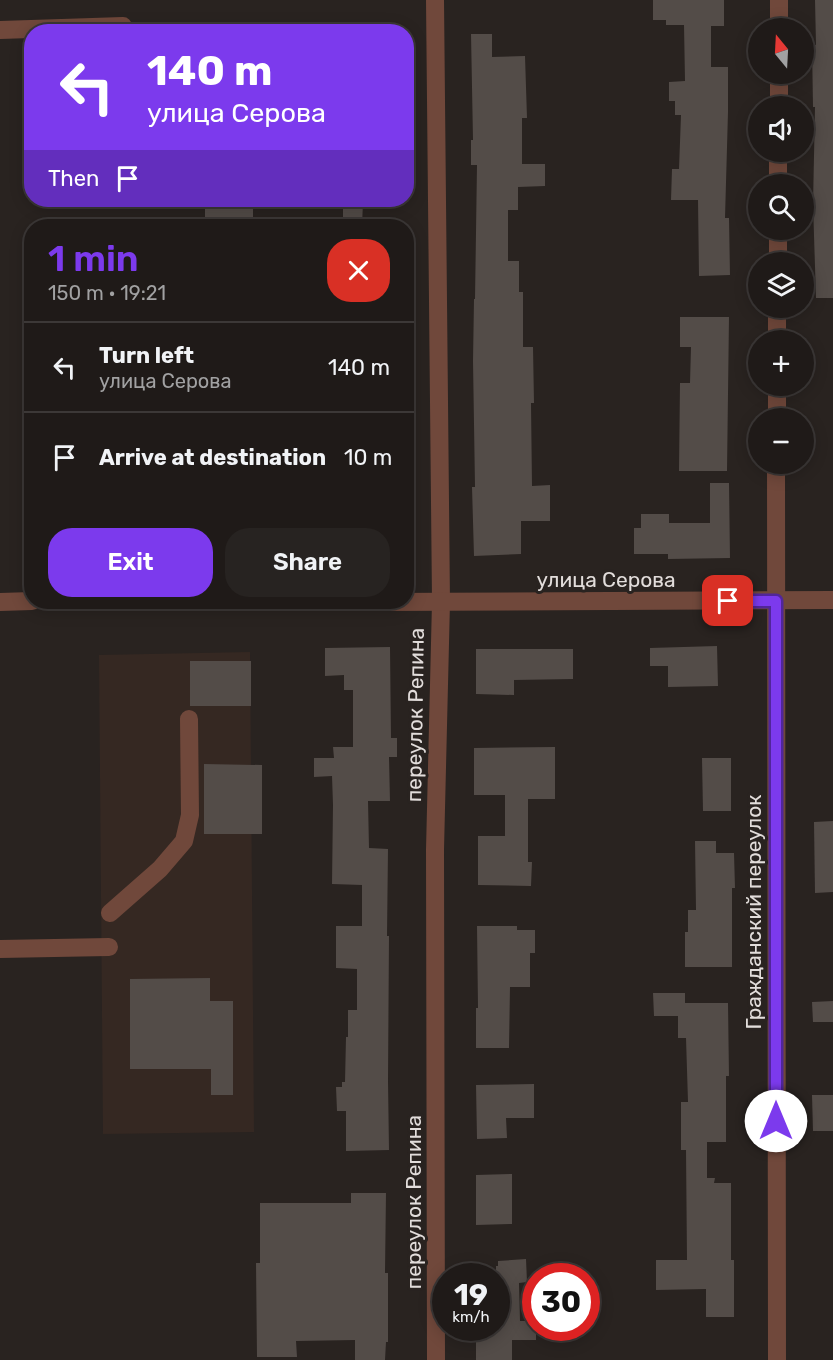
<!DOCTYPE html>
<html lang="en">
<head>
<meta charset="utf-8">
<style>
	:root { --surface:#1f1a18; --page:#272321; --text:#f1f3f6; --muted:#a1a1a2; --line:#3c3837; --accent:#7c3aed }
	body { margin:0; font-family:Rubik,sans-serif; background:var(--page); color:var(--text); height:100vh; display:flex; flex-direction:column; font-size:22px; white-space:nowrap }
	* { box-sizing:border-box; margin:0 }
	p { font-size:20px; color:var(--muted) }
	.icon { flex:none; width:33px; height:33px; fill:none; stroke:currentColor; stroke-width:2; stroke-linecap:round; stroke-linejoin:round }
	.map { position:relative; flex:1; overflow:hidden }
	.drawer { position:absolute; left:24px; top:219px; width:390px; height:390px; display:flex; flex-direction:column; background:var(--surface); border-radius:24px; box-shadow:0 3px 15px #0003,0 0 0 2px var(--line) }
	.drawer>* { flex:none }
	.banner { position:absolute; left:24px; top:24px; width:390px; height:183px; border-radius:24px; box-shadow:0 3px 15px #0003,0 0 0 2px var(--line); background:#7c3aed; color:#fff; overflow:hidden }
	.needle { width:39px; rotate:342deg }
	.fabs { position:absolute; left:748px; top:18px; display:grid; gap:12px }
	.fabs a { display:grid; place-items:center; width:66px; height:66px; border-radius:50%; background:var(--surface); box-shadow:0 3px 15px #0003,0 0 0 2px var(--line); font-size:30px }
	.speed { position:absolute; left:432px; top:1263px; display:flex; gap:12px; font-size:30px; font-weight:700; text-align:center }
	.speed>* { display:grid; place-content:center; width:78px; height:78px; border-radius:50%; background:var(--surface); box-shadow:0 3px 15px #0003,0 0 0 2px var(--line); line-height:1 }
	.speed small { font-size:15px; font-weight:400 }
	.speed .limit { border:9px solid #d22; background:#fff; color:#111 }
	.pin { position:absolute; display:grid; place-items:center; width:51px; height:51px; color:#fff; margin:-26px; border-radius:12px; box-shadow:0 3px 9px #0006 }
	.me { position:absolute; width:66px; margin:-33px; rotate:0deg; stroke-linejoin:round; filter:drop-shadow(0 0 4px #0008) }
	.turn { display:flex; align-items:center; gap:21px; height:126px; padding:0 24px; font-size:27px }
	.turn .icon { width:78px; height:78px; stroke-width:2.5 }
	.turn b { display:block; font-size:42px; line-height:51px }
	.then { display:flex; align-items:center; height:57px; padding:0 24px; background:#0003; gap:12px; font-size:22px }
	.round { display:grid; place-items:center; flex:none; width:63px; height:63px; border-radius:24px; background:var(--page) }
	.headline { display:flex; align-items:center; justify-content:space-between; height:102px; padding:0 24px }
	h1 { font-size:36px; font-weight:600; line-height:45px; color:var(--accent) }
	.cta { display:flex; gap:12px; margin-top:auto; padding:12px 24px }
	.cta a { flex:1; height:69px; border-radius:24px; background:var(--accent); color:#fff; font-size:24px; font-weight:600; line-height:69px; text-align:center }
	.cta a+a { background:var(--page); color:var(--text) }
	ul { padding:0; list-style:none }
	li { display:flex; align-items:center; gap:18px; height:90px; padding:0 24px; border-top:2px solid var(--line) }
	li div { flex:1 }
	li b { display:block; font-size:22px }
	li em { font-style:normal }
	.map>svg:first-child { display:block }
</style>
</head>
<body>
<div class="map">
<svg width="833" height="1360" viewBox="0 0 833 1360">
	<rect width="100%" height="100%" fill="#292320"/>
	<polygon fill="#352822" points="250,652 254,1132 103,1134 99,655"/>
	<g fill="#534c48">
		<polygon points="653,0 724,0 724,26 711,26 711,67 728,67 728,112 725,218 729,218 730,275 699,276 698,200 671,200 672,169 679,169 681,115 675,115 675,101 669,101 669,82 685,81 684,25 666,25 666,20 653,20"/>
		<polygon points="815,0 833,0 833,298 816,298 813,204 815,107 813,107 812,45 816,45"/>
		<polygon points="471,34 492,34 492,57 525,56 527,118 522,118 522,164 545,164 545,186 518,187 518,210 508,210 508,261 519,261 519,292 523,292 523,347 533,347 534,403 531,403 532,486 550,485 550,521 521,521 521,554 474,556 472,487 475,487 473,361 474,299 475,299 477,165 471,165 471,140 473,140"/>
		<polygon points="253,201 253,226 205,226 205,202"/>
		<polygon points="343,202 363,202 362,226 343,226"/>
		<polygon points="680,317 729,317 727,471 679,471 680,383 690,383 691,347 680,347"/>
		<polygon points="710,483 729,483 730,558 668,559 668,554 634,554 634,528 641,528 641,514 669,514 669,523 710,523"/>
		<polygon points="717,646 718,686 668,687 668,666 650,666 650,648"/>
		<polygon points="390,647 391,738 397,738 397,757 389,757 390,801 368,801 369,848 388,849 387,936 389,936 388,1081 389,1150 346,1151 346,1111 337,1111 336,1087 342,1087 342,1082 345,1082 346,1037 348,1037 348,1010 357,1010 357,969 336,968 336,926 362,926 362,885 332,884 333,805 332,776 314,777 314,758 334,758 333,747 353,747 353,690 344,690 344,675 325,676 325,648"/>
		<polygon points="476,649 573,649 573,679 514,680 514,695 476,694"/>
		<rect x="190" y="661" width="61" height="45"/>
		<polygon points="555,747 555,799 528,799 528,862 532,862 531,886 478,885 478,836 505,836 505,795 474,795 474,748"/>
		<polygon points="702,758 731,758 731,811 703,811"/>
		<polygon points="204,764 262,765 262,834 204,834"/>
		<polygon points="833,821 833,892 815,893 814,822"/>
		<polygon points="695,841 716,841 716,853 734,853 735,888 732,888 732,967 685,967 685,932 688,932 688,910 696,910"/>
		<polygon points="477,926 517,926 517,930 535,930 535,953 530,953 530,987 510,987 509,1048 476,1048 476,1008 478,1008"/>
		<polygon points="210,978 210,1001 233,1001 233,1095 211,1095 211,1069 130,1069 130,979"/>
		<polygon points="653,993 685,993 685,1003 728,1003 729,1076 726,1076 726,1142 707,1142 707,1178 715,1178 714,1183 731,1183 731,1260 734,1260 734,1317 706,1317 706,1289 656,1290 656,1260 687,1260 686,1150 681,1150 681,1102 688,1102 686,1038 678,1038 678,1016 654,1016"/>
		<polygon points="833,1001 833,1022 813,1022 812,1002"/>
		<polygon points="534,1084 534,1118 506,1118 507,1138 477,1139 476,1085"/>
		<polygon points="812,1095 833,1095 833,1131 813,1131"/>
		<polygon points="512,1174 512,1224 476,1225 476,1175"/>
		<polygon points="351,1193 386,1193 385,1273 388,1273 388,1342 386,1342 385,1360 355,1360 355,1340 296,1341 297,1357 257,1357 256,1263 260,1263 260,1203 351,1203"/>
		<polygon points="526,1259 527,1282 519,1283 520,1321 536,1321 536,1340 512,1340 512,1360 476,1360 476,1328 496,1328 496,1266 498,1266 498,1261"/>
	</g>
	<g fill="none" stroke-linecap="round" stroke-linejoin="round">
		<g stroke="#70483b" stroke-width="18">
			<polyline points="435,0 441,602 435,850 436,1360"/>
			<polyline points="779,28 779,0"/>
			<polyline points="0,30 123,26"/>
			<polyline points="779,106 779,74"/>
			<polyline points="778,184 778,152"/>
			<polyline points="778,262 778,230"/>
			<polyline points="777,340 777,308"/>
			<polyline points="777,418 777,386"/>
			<polyline points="776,464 777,1360"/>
			<polyline points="0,602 32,601"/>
			<polyline points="380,602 833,600"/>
			<polyline points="110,913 160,869 184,841 190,815 189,719"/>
			<polyline points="0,949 109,947"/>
		</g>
	</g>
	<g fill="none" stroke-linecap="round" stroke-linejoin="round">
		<defs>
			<polyline id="route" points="728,601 776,601 776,1121"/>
		</defs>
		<use href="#route" stroke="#51269a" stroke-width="15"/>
		<use href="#route" stroke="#7c3aed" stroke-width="10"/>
	</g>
	<g text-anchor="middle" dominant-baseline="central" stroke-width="6" stroke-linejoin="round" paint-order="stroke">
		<g font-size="21" fill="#e2dddb" stroke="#292320">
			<text x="606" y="579">улица Серова</text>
			<text transform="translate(415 715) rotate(-89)">переулок Репина</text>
			<text transform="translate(753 912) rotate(-90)">Гражданский переулок</text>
			<text transform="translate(413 1202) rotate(-90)">переулок Репина</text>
		</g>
	</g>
</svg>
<div class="fabs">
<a><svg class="needle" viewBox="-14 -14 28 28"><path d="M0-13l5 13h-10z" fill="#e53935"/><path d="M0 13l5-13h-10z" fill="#a1a1a2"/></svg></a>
<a><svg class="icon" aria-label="sound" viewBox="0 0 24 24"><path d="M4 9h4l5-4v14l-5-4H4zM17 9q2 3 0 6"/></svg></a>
<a><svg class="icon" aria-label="search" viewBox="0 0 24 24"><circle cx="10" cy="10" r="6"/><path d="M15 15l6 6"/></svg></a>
<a><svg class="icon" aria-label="layers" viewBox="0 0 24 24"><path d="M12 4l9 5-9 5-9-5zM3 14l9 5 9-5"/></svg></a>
<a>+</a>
<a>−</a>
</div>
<div class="speed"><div>19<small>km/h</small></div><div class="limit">30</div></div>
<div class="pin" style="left:728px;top:601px;background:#d93025"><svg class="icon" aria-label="arrive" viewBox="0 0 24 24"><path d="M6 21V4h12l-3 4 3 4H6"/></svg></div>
<svg class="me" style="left:776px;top:1121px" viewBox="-20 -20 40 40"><circle r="19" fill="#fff"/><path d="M0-13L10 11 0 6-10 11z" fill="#7c3aed"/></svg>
<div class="banner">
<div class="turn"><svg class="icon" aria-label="left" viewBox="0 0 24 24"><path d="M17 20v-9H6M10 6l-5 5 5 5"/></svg><div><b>140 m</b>улица Серова</div></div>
<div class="then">Then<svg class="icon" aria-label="arrive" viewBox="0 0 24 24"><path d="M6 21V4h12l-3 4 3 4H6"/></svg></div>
</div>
<section class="drawer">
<div class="headline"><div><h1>1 min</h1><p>150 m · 19:21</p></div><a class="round" style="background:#d93025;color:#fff"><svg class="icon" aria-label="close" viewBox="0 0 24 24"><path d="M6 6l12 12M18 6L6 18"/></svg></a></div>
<ul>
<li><svg class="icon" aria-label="left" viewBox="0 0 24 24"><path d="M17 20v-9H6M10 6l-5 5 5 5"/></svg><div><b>Turn left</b><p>улица Серова</p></div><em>140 m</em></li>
<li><svg class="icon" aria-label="arrive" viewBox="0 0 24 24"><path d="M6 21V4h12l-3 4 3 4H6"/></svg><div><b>Arrive at destination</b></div><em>10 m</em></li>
</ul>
<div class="cta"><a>Exit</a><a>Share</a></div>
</section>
</div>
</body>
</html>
